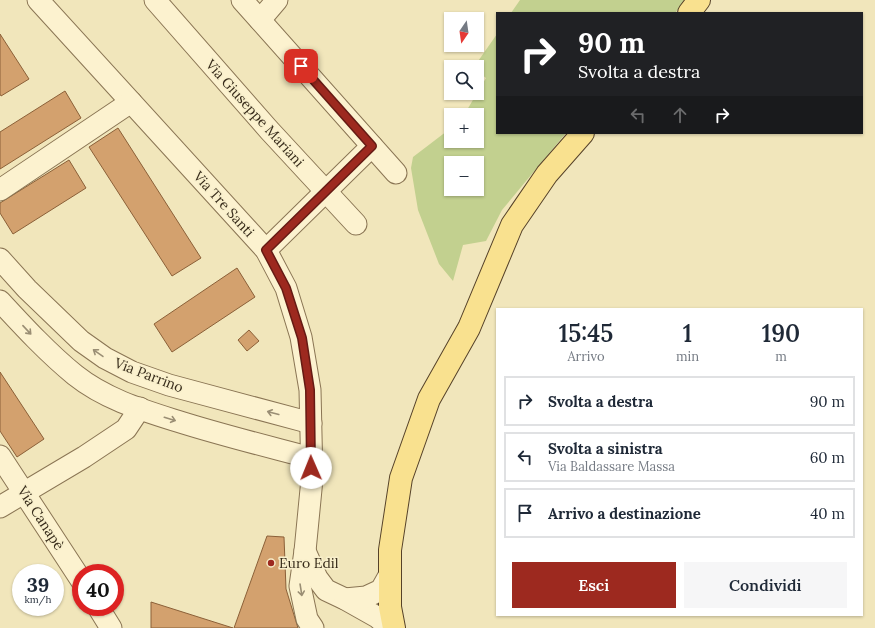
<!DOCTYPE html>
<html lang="it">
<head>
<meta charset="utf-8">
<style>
	:root { --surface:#fff; --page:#f6f6f7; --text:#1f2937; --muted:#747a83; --line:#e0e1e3; --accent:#9d291f }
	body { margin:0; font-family:Lora,serif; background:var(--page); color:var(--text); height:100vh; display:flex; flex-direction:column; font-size:15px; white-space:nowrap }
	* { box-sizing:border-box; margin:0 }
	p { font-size:13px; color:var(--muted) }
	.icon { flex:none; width:22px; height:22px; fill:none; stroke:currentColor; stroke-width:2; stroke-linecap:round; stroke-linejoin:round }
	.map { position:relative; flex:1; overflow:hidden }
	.panel { position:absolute; left:496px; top:308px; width:367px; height:308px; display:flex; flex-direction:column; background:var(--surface); border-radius:0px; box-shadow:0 1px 3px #0004 }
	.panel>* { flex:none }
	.banner { position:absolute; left:496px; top:12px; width:367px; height:122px; border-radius:0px; box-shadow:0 1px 3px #0004; background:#202124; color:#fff; overflow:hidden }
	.needle { width:26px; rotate:193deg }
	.tools { position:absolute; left:444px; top:12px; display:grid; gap:8px }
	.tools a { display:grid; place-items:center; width:40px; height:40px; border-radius:0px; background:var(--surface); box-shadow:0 1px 3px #0004; font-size:20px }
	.speed { position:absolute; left:12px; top:564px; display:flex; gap:8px; font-size:20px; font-weight:700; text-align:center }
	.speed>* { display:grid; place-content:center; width:52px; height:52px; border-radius:50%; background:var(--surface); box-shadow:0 1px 3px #0004; line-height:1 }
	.speed small { font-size:10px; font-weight:400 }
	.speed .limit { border:6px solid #d22; background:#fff; color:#111 }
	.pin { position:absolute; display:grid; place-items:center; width:34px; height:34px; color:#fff; margin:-17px; border-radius:8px; box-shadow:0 2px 6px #0006 }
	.me { position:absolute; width:44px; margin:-22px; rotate:359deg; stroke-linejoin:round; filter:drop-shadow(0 0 3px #0008) }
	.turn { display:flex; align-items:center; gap:14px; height:84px; padding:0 16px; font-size:18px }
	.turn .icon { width:52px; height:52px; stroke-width:2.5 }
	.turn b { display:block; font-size:28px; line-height:34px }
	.lanes { display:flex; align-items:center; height:38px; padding:0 16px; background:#0003; justify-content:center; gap:20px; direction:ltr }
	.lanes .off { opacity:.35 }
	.eta { display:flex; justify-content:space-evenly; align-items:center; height:68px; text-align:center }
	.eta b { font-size:24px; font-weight:600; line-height:28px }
	.cta { display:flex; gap:8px; margin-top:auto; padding:8px 16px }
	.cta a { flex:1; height:46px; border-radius:0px; background:var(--accent); color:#fff; font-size:16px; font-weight:600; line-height:46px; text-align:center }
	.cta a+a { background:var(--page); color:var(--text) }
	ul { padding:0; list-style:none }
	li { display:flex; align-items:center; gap:12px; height:50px; margin:0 8px 6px; padding:0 8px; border:2px solid var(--line); border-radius:0px }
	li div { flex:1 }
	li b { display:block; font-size:15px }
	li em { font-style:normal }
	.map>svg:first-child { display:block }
</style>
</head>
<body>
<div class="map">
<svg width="875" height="628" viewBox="0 0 875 628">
	<rect width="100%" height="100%" fill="#f1e6bb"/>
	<g fill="#c2d08f" fill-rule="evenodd">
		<polygon points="520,0 686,0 675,13 511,13"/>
		<path d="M497,34V133H566L502,210L486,241L463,245L453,281L439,264L418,210L411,168L413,157L451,128V141H477V115H464L486,78L477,71V67H474ZM451,163H477V189H451Z"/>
	</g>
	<g fill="#d3a16e" stroke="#8b6038">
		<polygon points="0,34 29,79 1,96 0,94"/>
		<polygon points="65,91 81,118 0,169 0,132"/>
		<polygon points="118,128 201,258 172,276 89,147"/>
		<polygon points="69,160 86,188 13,234 0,213 0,203"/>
		<polygon points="237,268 255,297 172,352 154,324"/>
		<polygon points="249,330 259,341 247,351 238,340"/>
		<polygon points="0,372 44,439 17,457 0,431"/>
		<polygon points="267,536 284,537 286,589 298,628 234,628"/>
		<polygon points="151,602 233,628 151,628"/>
	</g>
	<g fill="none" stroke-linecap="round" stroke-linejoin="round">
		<defs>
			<g id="minor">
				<polyline points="38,0 266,250 286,288 301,337 310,390 312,479 305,551 300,586 307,619 313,628"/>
				<polyline points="155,0 269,130 356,224"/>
				<polyline points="242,0 396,173"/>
				<polyline points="260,20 277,0"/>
				<polyline points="0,190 131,102"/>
				<polyline points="266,250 372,146"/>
				<polyline points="0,259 27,289 81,341 105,358 132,372 169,385 311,423"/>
				<path d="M0,301C24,327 48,353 75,375C105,399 142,410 177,421C221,435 266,446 311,458"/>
				<polyline points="0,456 81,580"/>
				<polyline points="0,507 84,457 126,429 140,408"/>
				<polyline points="305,551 317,578 326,590 345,599 377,617 390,628"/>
				<polyline points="345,599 366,597 381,590 390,574"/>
				<polyline points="98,607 111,628"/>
			</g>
			<g id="major">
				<polyline points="689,13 699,0"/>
				<polyline points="394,628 390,607 390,550 401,478 429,399 469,328 512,225 547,174 583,133"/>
			</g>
		</defs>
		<use href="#minor" stroke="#8a7554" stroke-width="23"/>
		<use href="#major" stroke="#564229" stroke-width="24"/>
		<use href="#minor" stroke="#fcf2cf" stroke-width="21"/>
		<use href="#major" stroke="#f9e18f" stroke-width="22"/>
	</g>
	<defs><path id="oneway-shaft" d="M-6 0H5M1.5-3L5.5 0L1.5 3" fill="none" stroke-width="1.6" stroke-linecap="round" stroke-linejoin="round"/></defs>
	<g stroke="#9a8e74">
		<use href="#oneway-shaft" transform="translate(27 330) rotate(47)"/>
		<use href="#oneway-shaft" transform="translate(98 353) rotate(-145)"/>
		<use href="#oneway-shaft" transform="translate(273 413) rotate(-165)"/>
		<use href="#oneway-shaft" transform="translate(170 419) rotate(17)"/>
		<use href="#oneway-shaft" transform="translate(301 590) rotate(81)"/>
	</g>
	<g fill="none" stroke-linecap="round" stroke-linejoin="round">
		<defs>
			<polyline id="route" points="301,66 372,146 266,250 286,288 302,338 310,390 311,468"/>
		</defs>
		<use href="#route" stroke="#661b14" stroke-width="10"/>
		<use href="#route" stroke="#9d291f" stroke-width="7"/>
	</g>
	<circle fill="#9d291f" stroke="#f8efcb" stroke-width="1.5" cx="271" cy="563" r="4"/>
	<g text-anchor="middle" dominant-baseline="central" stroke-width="3" stroke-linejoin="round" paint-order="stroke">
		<g font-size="14" fill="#372b1a" stroke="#f8efcb">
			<text transform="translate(255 113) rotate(48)">Via Giuseppe Mariani</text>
			<text transform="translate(224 204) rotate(48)">Via Tre Santi</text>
			<text transform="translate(149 375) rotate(21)">Via Parrino</text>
			<text transform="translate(41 518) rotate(57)">Via Canapè</text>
		</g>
		<g font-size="14" fill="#372b1a" stroke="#f8efcb" text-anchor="start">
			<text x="279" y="563">Euro Edil</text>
		</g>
	</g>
</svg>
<div class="tools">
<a><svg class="needle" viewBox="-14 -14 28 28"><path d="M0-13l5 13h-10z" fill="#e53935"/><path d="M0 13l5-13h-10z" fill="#747a83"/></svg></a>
<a><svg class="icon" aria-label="search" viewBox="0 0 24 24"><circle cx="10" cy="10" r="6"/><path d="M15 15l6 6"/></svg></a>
<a>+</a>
<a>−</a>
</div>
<div class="speed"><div>39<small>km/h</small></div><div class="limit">40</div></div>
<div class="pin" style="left:301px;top:66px;background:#d93025"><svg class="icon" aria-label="arrive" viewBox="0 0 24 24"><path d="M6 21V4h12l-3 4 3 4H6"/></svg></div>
<svg class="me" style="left:311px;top:468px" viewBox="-20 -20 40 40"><circle r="19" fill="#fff"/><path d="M0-13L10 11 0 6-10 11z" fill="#9d291f"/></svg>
<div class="banner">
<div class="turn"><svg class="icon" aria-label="right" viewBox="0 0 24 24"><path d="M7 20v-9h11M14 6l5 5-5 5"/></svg><div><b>90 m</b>Svolta a destra</div></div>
<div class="lanes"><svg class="icon off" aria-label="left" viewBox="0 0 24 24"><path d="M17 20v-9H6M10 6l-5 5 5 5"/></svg><svg class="icon off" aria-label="ahead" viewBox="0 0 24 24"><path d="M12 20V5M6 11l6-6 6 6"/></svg><svg class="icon" aria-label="right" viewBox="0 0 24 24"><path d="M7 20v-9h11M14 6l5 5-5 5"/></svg></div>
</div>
<section class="panel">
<div class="eta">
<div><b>15:45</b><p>Arrivo</p></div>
<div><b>1</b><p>min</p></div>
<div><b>190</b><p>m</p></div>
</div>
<ul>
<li><svg class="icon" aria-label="right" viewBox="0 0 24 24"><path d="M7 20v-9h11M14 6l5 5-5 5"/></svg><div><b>Svolta a destra</b></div><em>90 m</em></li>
<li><svg class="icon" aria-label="left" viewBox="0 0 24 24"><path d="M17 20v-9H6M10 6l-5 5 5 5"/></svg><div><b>Svolta a sinistra</b><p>Via Baldassare Massa</p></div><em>60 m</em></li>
<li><svg class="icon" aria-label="arrive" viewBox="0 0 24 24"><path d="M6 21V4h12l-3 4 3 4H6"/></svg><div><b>Arrivo a destinazione</b></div><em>40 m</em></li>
</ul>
<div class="cta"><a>Esci</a><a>Condividi</a></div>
</section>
</div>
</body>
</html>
